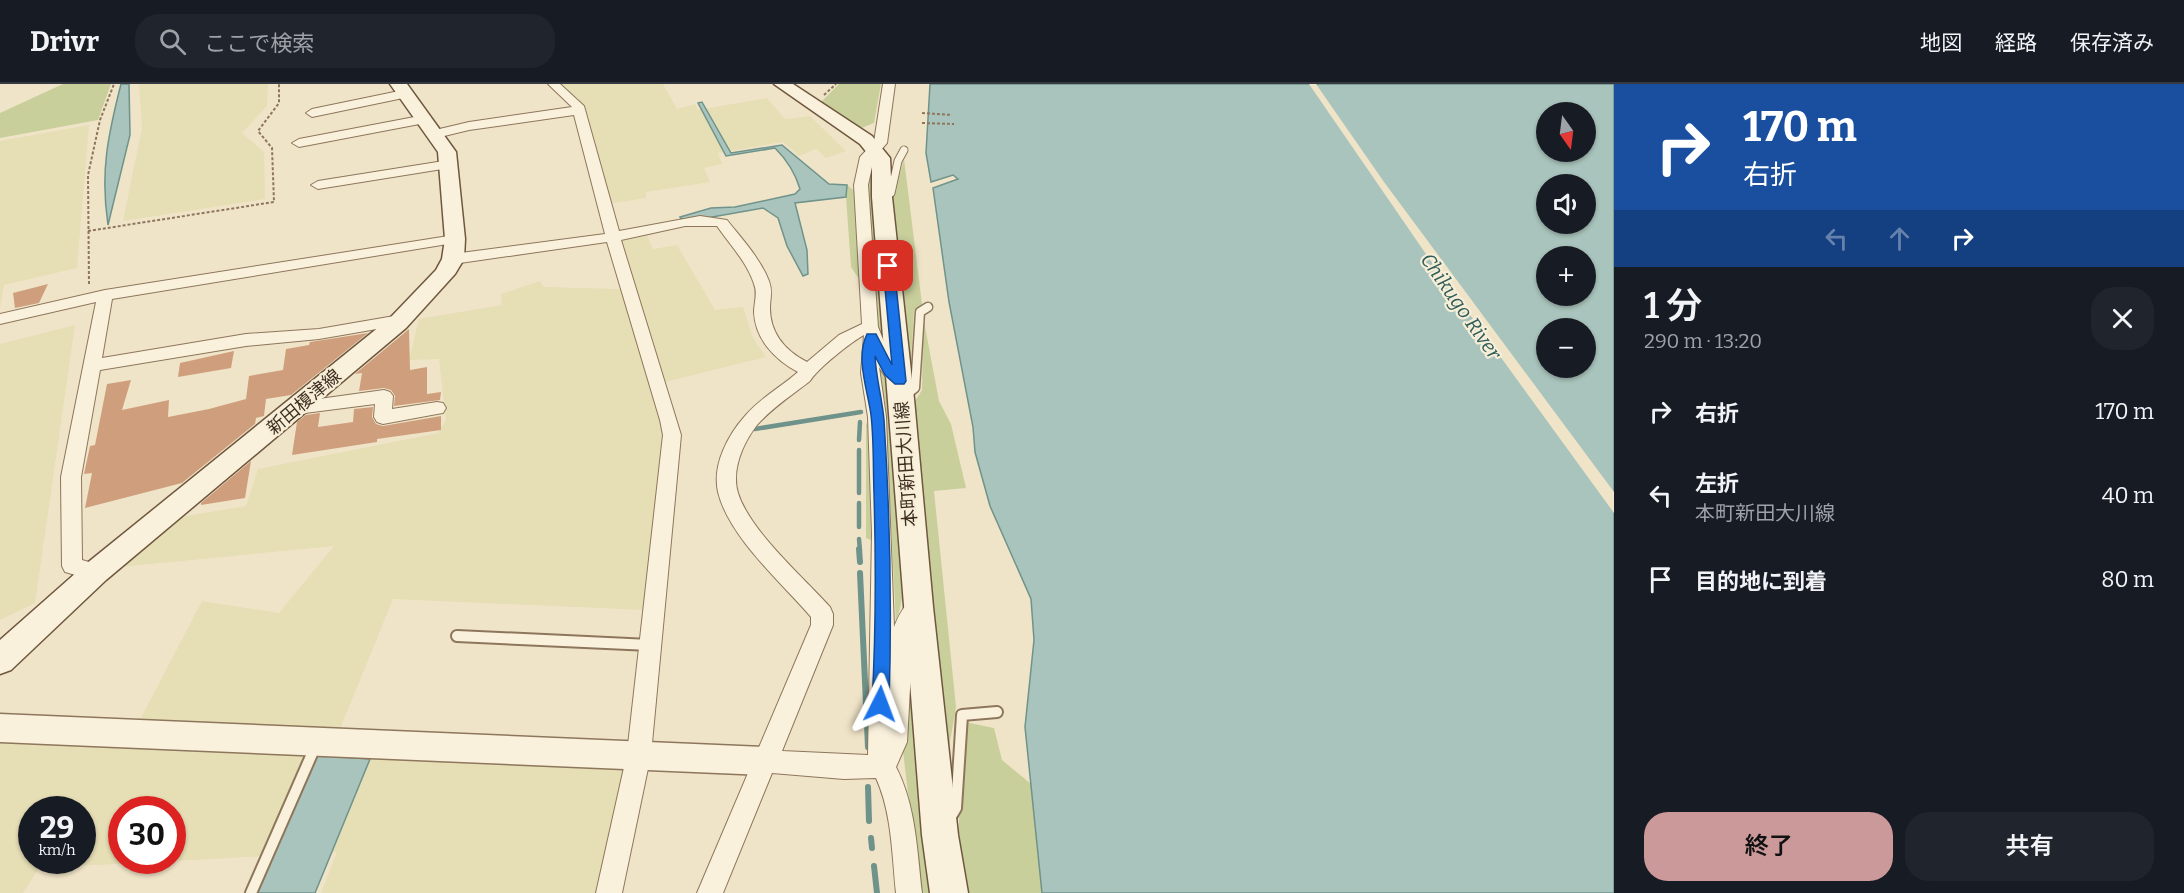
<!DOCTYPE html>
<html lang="ja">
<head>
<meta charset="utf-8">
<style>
	:root { --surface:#171b24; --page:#20242c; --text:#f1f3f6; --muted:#9ea1a6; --line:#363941; --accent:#cc999b }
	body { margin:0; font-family:Bitter,"Noto Sans JP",serif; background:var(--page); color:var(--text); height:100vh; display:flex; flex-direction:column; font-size:22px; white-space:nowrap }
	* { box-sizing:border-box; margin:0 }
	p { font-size:20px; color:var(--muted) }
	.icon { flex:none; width:33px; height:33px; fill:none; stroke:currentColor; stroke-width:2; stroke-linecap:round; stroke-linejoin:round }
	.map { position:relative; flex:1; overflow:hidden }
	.side { display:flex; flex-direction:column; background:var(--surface); width:570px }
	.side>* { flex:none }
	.top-card { background:#1a4fa0; color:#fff; overflow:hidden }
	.needle { width:39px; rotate:166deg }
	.controls { position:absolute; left:1536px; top:18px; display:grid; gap:12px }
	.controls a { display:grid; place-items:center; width:60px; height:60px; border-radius:50%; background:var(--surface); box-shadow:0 2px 4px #0004; font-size:30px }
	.speed { position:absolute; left:18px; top:712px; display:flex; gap:12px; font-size:30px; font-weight:700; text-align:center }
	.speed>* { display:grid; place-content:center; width:78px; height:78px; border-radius:50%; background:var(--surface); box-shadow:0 2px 4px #0004; line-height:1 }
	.speed small { font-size:15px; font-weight:400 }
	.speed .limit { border:9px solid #d22; background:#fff; color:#111 }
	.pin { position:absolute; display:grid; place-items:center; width:51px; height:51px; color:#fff; margin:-26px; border-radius:12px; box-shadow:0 3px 9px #0006 }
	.me { position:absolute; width:66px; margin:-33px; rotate:3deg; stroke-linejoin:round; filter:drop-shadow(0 0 4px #0008) }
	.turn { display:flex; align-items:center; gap:21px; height:126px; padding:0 30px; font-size:27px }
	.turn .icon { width:78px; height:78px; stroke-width:2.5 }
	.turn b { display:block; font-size:42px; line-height:51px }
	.lanes { display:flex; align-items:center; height:57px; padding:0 30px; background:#0003; justify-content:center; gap:30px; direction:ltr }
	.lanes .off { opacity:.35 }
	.round { display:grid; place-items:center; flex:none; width:63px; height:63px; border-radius:24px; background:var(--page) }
	.summary { display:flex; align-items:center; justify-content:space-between; height:102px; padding:0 30px }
	h1 { font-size:36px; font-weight:600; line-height:45px }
	.cta { display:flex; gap:12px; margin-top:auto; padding:12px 30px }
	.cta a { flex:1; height:69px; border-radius:24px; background:var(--accent); color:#111; font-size:24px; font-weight:600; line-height:69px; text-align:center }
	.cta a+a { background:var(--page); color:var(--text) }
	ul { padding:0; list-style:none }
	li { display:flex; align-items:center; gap:18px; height:84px; padding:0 30px }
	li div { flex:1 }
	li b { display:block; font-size:22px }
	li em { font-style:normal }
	header { display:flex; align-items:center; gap:36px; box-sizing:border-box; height:84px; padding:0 30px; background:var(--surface); border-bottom:2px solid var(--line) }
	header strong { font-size:28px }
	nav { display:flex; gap:33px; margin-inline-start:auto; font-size:21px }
	.search { width:420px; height:54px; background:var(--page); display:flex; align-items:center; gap:15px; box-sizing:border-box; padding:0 21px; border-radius:24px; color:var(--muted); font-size:22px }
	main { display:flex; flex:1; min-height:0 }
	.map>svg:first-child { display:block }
</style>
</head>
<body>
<header>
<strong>Drivr</strong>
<div class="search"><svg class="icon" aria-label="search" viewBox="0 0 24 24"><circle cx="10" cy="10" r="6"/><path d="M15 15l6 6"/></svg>ここで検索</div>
<nav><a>地図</a><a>経路</a><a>保存済み</a></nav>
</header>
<main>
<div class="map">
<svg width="1614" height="809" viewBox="0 0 1614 809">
	<rect width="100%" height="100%" fill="#f0e4c8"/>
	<g fill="#e6deb5" fill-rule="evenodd">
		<polygon points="139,0 268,0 267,22 242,49 264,68 265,115 123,137 142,44"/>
		<polygon points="558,0 663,0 677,25 695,20 698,26 767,14 785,35 810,32 846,67 826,74 816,65 799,72 783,58 718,69 722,80 704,84 710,98 646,108 646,114 608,120 578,14 562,7"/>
		<polygon points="89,41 77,184 4,201 0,224 0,57"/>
		<path d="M646,149L653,165L677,161L715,226L743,223L753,254L766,273L653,301L663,343L644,526L393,515L340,645L630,678L608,809H321L337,768L173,777L172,726H122V777H169L39,784L23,809H0V657L130,655L202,517L279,529L334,462L120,483L180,433L246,422L258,385L438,349L446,336L439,275L409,276L419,235L502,221L501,210L540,197L544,203L620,205L609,156ZM32,726H82V777H32Z"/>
		<polygon points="75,241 35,519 0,536 0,260"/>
	</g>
	<g fill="#c9cf9b">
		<polygon points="63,0 111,0 98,36 0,54 0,29"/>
		<polygon points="839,0 881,0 874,39 859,45 819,20"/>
		<polygon points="873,74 891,281 878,253 868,99"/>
		<polygon points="904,75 922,220 914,227 910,292 891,121"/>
		<polygon points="847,101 857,109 863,201 851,183 846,113"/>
		<polygon points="923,232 939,317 951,340 966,404 934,407 956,623 944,693 910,325 922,306"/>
		<polygon points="876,266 893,309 903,511 896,541 885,316 875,290"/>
		<polygon points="866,339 872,342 874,457 866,454"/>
		<polygon points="908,564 934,809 920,809 902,659"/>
		<polygon points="965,638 994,644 1002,676 1031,700 1042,809 960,809 956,785"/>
	</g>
	<g fill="#a9c4bc" stroke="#6f938a" stroke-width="1.5" fill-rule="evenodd">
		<path d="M121,0H129L130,51L108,141C100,88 108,51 121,0Z"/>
		<path d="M930,0H1614V809H1042L1025,643L1034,556L1031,515L990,422L975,368L973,343L949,218L933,104L958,95L953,91L931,98L926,69ZM1546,28H1586V68H1546ZM1546,100H1586V140H1546ZM1546,172H1586V212H1546ZM1546,244H1586V284H1546Z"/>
		<path d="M702,18L731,69L782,61L829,100L847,101L846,113L795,119L807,166L808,190L803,192L787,162L778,134L763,124L701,135H681L680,133L711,124L735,123L795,110L800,105C795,88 787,76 775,64L726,72L698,19Z"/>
		<polygon points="312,671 370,675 315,809 252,809"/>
	</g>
	<polygon fill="#f0e4c8" points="1309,0 1316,0 1384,98 1614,408 1614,429 1428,173"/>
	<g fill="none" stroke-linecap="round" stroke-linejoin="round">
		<g stroke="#6f938a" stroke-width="4.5">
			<polyline points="755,345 861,328"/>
			<polyline points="859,356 860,338"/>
			<polyline points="859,366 859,409"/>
			<polyline points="859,419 859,443"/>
			<polyline points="859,455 860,467"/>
		</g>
		<g stroke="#6f938a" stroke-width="6">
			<polyline points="859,465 860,478"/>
			<polyline points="860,489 868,663"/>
			<polyline points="868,703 869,737"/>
			<polyline points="871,754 872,764"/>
			<polyline points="874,782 877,809"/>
		</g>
	</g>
	<g fill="#cf9f7d">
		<polygon points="48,200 39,219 15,224 13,209"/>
		<polygon points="409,245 410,286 427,283 427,310 441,308 440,316 394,322 395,312 391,306 384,304 359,307 362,289 355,290"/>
		<polygon points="368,249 291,311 266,315 264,332 256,334 255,340 182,399 85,424 92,389 84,390 90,362 95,361 107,300 131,296 122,326 169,316 168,333 209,325 246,315 249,292 283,286 286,265 309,261 310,258"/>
		<polygon points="234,267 231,284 178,293 180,279"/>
		<polygon points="373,323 372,333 376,340 383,342 441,332 441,346 377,355 377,358 292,371 297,338 306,331 320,329 318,343 353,338 354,325"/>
		<polygon points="251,377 245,414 201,421 201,419"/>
	</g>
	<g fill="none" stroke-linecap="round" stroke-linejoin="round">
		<defs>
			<polyline id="service-far2" points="884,112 891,109 898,77 904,66"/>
			<polyline id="service-far1" points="904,313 915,304 920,228 928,223"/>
			<g id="service">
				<polyline points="457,552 650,561"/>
				<polyline points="949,736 956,724 962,631 997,628"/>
				<polyline points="251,809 315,663"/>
			</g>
			<g id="minor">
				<path d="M548,0H560L584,22L619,147L700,132L727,136C742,155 760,174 769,197C773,208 770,214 770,224C770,250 786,267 807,278L839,251L862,240L854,101L860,73L874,58L883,0H895L887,59L874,74L868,101L878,243L890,272L908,297L905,301C891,305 886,293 879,283L886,333L894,543C900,529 908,510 926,516L929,523L913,551L907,658L896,683C916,722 917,766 922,809H896C892,771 892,729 876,694L844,695L772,689L723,809H697L811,541V533C781,498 729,453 718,408C712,381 728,351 745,332C760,314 781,303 798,288C775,276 755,255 754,228C754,218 758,210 754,200C747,178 730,161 717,142H685L621,156L681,351L651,670L622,809H596L627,670L663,351L660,336L607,158L453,180L445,175L453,170L605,150L574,31L469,46L436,54L429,50L431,47L469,38L572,23ZM864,251L861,289L868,333L872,449L868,671L782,667L833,541V530L830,523C803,493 750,447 738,409C731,386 743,359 757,341C772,324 792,311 810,297C817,285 851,258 864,251Z"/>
				<polygon points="404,6 408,7 410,10 408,13 312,33 306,29 312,25"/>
				<polygon points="425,31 430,32 431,35 430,38 299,63 292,59 299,55"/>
				<polygon points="450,76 457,80 455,83 318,105 311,101 318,97"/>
				<polygon points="455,151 460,152 462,155 460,158 112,215 102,274 246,250 319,245 400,231 406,232 408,236 406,240 400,241 319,255 246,262 100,286 81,393 82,476 103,482 107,488 103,494 96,497 65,488 62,482 61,393 96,218 0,240 0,230 105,206"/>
				<polygon points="384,306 390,308 393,312 392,325 437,318 443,319 446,324 443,329 437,330 383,340 377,338 374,333 375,320 297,330 291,329 288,324 291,319 297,318"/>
			</g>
			<polygon id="tertiary" points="0,630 764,663 775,667 779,677 775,687 764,691 0,658"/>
			<g id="secondary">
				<polygon points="390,0 407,0 456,68 465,155 464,175 455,190 406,244 106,496 11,586 0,590 0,556 86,480 390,234 436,186 442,175 445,155 438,68"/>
				<polygon points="774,0 793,0 872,52 890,74 892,113 914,315 933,523 958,751 968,809 930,809 922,751 872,113 872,75 860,60"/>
			</g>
		</defs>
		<use href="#service-far2" stroke="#8d765c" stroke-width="9"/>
		<use href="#service-far1" stroke="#8d765c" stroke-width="11"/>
		<use href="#service" stroke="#8d765c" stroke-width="14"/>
		<use href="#minor" stroke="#8d765c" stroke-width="2"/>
		<use href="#tertiary" stroke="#8d765c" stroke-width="3"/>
		<use href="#secondary" stroke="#6f573f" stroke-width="3"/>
		<g stroke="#8d765c" stroke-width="2" stroke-dasharray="3 2" stroke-linecap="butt">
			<polyline points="824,11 836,0"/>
			<polyline points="922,29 952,31"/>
			<polyline points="922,39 954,40"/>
			<polyline points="88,147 274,118 272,64 258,47 279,19 279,0"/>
			<polyline points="89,200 88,91 100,36 114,0"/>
		</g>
		<use href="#service-far2" stroke="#faf1dc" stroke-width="7"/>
		<use href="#service-far1" stroke="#faf1dc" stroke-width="8"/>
		<use href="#service" stroke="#faf1dc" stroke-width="10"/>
		<use href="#minor" fill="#faf1dc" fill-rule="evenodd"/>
		<use href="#tertiary" fill="#faf1dc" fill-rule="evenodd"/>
		<use href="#secondary" fill="#faf1dc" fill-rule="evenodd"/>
	</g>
	<path fill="#1a73e8" stroke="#114b97" stroke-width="1.5" d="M888,179L894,182L906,297L904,300H895L885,291L875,272C876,294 882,314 884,336C890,430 892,525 889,620L886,625L880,627L875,625L872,620C876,549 876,479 874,409C873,383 874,357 871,331C868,307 855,274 867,250H876L892,281L883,182Z"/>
	<g text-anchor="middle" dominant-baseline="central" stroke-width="4.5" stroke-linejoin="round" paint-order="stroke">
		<g font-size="18" fill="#3d2e20" stroke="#f7eed8">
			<text transform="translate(304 318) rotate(-40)">新田榎津線</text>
			<text transform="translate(906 380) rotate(-94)">本町新田大川線</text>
		</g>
		<g font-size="20" font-style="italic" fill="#2f5d5a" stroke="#f7eed8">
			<text transform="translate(1461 222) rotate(55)">Chikugo River</text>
		</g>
	</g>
</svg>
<div class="controls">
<a><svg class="needle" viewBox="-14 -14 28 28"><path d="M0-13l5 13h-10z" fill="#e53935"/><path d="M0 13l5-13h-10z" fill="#9ea1a6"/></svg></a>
<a><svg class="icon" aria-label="sound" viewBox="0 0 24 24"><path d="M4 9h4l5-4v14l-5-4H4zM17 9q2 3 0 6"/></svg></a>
<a>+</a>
<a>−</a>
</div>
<div class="speed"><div>29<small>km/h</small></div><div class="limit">30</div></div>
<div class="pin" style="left:888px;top:182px;background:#d93025"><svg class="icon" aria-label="arrive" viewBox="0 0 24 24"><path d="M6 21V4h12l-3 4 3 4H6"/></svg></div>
<svg class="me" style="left:880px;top:620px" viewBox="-20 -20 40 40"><path d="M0-17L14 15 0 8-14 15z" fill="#1a73e8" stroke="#fff" stroke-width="4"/></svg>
</div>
<section class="side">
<div class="top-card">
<div class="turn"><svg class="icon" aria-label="right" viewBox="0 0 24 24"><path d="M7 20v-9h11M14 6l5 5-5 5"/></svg><div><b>170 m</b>右折</div></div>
<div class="lanes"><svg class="icon off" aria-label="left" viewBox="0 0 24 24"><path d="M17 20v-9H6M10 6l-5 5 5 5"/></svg><svg class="icon off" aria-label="ahead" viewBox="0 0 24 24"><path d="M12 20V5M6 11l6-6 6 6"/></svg><svg class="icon" aria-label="right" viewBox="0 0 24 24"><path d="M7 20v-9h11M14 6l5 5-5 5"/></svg></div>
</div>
<div class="summary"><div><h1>1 分</h1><p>290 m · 13:20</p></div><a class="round"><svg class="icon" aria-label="close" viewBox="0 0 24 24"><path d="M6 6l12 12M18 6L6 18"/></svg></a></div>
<ul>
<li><svg class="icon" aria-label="right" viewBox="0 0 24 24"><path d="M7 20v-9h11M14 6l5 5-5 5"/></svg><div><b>右折</b></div><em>170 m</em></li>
<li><svg class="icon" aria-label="left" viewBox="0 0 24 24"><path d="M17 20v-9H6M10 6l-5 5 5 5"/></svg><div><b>左折</b><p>本町新田大川線</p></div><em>40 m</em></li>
<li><svg class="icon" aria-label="arrive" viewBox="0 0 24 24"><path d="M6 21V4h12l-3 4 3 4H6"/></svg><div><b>目的地に到着</b></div><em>80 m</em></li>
</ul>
<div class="cta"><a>終了</a><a>共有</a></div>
</section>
</main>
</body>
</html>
